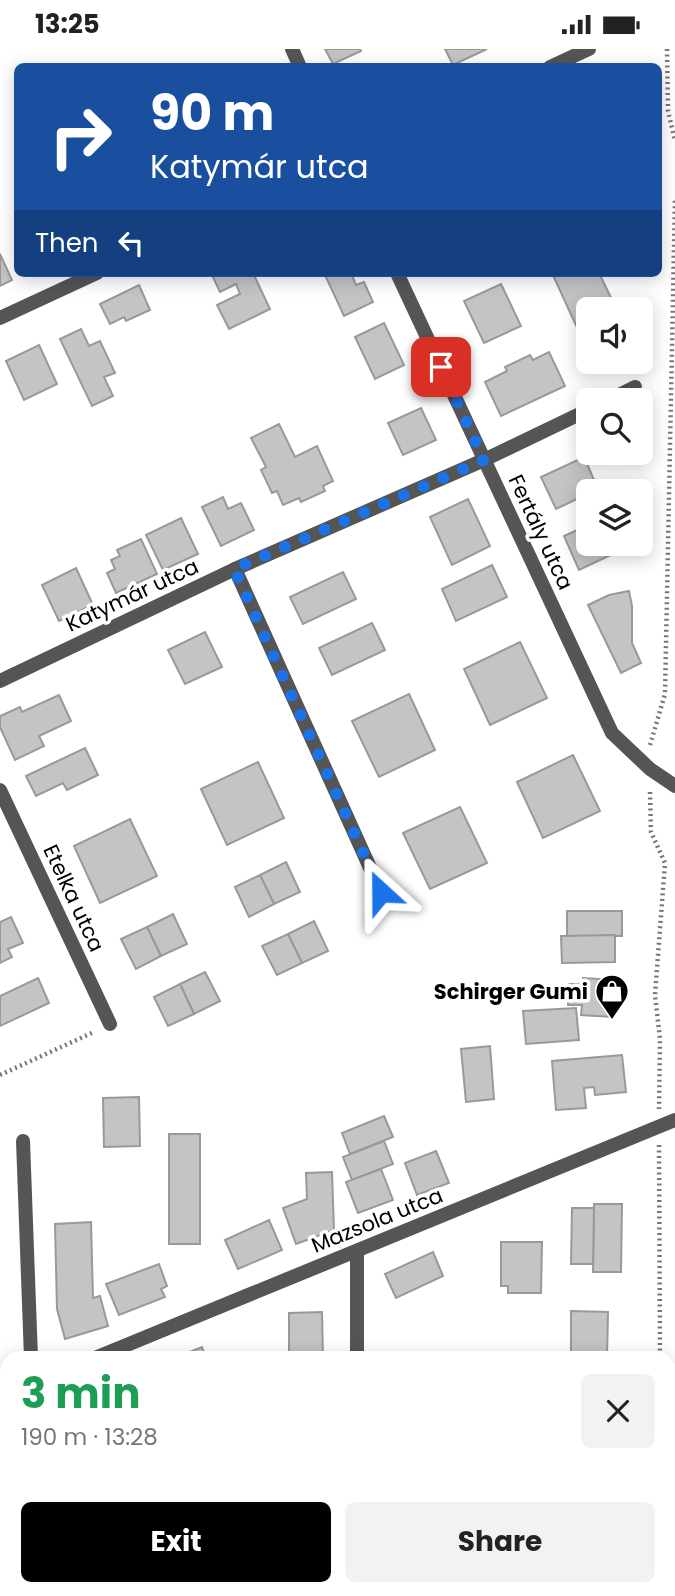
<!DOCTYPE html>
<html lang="en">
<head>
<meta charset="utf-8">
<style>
	:root { --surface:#fff; --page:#f2f2f2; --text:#222; --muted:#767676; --accent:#000 }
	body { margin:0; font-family:Poppins,sans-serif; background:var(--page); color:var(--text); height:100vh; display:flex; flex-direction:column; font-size:26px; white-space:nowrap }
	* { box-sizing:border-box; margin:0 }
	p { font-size:23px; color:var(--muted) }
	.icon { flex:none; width:38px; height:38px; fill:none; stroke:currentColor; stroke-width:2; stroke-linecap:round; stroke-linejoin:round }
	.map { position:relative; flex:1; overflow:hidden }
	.sheet { position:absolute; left:0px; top:1302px; width:676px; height:245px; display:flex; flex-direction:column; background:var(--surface); border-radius:21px 21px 0 0; box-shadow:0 4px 18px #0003 }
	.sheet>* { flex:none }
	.hud { position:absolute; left:14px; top:14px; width:648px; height:214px; border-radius:10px; box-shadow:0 4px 18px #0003; background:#1a4fa0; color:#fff; overflow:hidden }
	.tools { position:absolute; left:576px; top:248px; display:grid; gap:14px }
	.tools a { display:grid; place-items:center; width:77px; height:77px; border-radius:10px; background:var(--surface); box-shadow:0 4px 18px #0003; font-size:35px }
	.pin { position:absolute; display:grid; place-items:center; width:60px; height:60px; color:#fff; margin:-30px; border-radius:14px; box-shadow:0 4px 10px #0006 }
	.me { position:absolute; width:77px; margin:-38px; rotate:336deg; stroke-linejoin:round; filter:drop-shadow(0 0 5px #0008) }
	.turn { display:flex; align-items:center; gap:24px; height:147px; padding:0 21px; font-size:32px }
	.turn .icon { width:91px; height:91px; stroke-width:2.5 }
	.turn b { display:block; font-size:49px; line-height:60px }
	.then { display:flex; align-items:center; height:66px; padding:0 21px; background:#0003; gap:14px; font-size:26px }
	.round { display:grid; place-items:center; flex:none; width:74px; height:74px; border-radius:10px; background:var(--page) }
	.headline { display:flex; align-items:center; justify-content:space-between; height:119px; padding:0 21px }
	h1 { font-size:42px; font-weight:700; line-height:52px; color:#1e9e55 }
	.action { display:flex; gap:14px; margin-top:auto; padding:14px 21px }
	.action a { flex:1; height:80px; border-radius:10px; background:var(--accent); color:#fff; font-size:28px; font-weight:700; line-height:80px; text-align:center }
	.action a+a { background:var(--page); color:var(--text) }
	.status { display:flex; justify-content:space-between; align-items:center; height:49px; padding:0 35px; background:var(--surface); direction:ltr }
	.status svg { height:19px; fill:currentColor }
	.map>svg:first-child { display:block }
</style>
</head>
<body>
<div class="status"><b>13:25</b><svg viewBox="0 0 49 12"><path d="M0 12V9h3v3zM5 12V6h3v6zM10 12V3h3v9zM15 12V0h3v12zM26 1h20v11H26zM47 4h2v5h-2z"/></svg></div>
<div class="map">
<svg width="675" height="1547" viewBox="0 0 675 1547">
	<rect width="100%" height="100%" fill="#fff"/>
	<g fill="#c4c4c4" stroke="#999" stroke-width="2">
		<polygon points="325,0 360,0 361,2 333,15"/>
		<polygon points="445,0 487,0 453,16"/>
		<polygon points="0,205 12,231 0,237"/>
		<polygon points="211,224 253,224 270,260 229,280 217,256 240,245 236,235 220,243"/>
		<polygon points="329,224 351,224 356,236 364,233 373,253 344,267 325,226"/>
		<polygon points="552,224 599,224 617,261 588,261 588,295 585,296"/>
		<polygon points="501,235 521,277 484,294 464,252"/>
		<polygon points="139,236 150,261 126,272 124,268 110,275 100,255"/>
		<polygon points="384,274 404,316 375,330 355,288"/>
		<polygon points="81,280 89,297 100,292 115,324 104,328 113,347 92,357 60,290"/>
		<polygon points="39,296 57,335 24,351 6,312"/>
		<polygon points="549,303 565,337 501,367 485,333 507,322 505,318 530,306 533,311"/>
		<polygon points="421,359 436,391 403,406 388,374"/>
		<polygon points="279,375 295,408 317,397 333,432 323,437 325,442 301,453 299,449 283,456 277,442 272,444 261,421 266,418 251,389"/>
		<polygon points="584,408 598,440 556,460 541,428"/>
		<polygon points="223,448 228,460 241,454 254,481 221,497 202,458"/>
		<polygon points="468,450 490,497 452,516 430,468"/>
		<polygon points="181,469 198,505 163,521 146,486"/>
		<polygon points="588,476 588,495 632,496 579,521 564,487"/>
		<polygon points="141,490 157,525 116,544 107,524 115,520 111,511 120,507 117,501"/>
		<polygon points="492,516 507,548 456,572 442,540"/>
		<polygon points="76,519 93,556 59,572 42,536"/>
		<polygon points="343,523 356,550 303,575 290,548"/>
		<polygon points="629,542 632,557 632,594 641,614 621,624 588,556 609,546"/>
		<polygon points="372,574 385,601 332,626 319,599"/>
		<polygon points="205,583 222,618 185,635 168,601"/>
		<polygon points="520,593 547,649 490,676 464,620"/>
		<polygon points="409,645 435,701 379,728 352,672"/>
		<polygon points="59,646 71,672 39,687 44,697 15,711 0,678 0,667 20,658 22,663"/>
		<polygon points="85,699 98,726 67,741 63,734 36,747 26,727"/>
		<polygon points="573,706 600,762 543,789 517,733"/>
		<polygon points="258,713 284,769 227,796 201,740"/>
		<polygon points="460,758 487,814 430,840 403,784"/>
		<polygon points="130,770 157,827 100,854 74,797"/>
		<polygon points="286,813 300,843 274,855 260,826"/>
		<polygon points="260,826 274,855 249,868 235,838"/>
		<rect x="567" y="862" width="55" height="25"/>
		<polygon points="173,865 187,895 161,907 147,878"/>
		<polygon points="11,868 23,894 8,900 12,908 0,914 0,873"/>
		<polygon points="314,872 328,902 302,914 288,885"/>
		<polygon points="147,878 161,907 136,920 121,890"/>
		<polygon points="288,885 302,914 277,926 262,897"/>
		<polygon points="615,886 615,913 562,914 561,887"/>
		<polygon points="205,923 220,952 194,965 180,935"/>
		<polygon points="38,929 49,954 0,977 0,947"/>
		<polygon points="583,929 614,931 612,968 581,966 582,956 568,956 569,935 583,935"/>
		<polygon points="180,935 194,965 168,977 154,948"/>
		<polygon points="576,959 579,991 526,995 523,962"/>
		<polygon points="490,997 494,1050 466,1053 461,1000"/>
		<polygon points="622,1006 626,1043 595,1046 594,1038 584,1039 586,1059 556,1061 552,1012"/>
		<polygon points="139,1048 140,1097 104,1098 103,1049"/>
		<polygon points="384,1067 393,1088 350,1105 342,1084"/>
		<rect x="169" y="1085" width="31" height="110"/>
		<polygon points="384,1092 393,1115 352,1131 343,1108"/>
		<polygon points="436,1102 449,1134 417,1146 405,1114"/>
		<polygon points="381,1120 393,1151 358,1164 346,1133"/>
		<polygon points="332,1123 334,1181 296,1195 283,1159 307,1150 306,1124"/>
		<polygon points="594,1155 622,1155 621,1223 593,1223"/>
		<polygon points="572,1159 594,1159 593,1215 571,1215"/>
		<polygon points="269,1171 282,1201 238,1220 225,1191"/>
		<polygon points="91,1173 93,1249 100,1247 108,1277 65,1290 57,1260 55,1175"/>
		<polygon points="501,1193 542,1193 541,1244 508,1244 508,1237 501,1237"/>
		<polygon points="433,1203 443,1227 396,1249 385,1225"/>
		<polygon points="159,1215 167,1237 161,1240 165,1248 119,1266 106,1235"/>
		<polygon points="571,1262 608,1263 607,1309 571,1309"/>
		<polygon points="322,1263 323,1308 289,1309 289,1264"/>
		<polygon points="202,1298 206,1309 174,1309"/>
		<polygon points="127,1540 127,1547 73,1547 72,1542"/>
		<rect x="272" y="1540" width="52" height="7"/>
	</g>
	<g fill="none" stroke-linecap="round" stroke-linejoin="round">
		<g stroke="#777" stroke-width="4.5" stroke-dasharray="2 3.5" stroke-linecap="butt">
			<polyline points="667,0 668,62 675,92"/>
			<polyline points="650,696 665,645 675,150"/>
			<polyline points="650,743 651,783 665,814 655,946 660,990 659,1060"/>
			<polyline points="0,1026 94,983"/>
			<polyline points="659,1096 660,1309"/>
			<polyline points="661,1547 661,1540"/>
		</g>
		<g stroke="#555" stroke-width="14">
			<polyline points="292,0 300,18"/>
			<polyline points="550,18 589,0"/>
			<polyline points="397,224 612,684 650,720 675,737"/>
			<polyline points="0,269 97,224"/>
			<polyline points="607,352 635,338"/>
			<polyline points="235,520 381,843"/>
			<polyline points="0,632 235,520 484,411 588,361"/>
			<polyline points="0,741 110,975"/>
			<polyline points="23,1092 31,1309"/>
			<polyline points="95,1309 675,1071"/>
			<polyline points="357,1309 357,1202"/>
			<polyline points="44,1540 44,1547"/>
			<polyline points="355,1547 355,1540"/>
		</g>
	</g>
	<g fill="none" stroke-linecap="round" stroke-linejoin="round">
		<polyline stroke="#1a73e8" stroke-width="12" stroke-dasharray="0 21.6" points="381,843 234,520 484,411 441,318"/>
	</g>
	<defs>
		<symbol id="shop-pin" viewBox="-11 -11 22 30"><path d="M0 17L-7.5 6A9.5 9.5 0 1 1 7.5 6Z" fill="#000" stroke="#fff"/><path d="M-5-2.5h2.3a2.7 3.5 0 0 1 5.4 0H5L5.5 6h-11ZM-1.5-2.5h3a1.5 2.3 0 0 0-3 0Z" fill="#fff"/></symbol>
	</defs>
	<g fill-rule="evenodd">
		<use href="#shop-pin" x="593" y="923" width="38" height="52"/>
	</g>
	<g text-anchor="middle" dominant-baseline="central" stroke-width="7" stroke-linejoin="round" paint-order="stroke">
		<g font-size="21" fill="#000" stroke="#fff">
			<text transform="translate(541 483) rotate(65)">Fertály utca</text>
			<text transform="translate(132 546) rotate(-25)">Katymár utca</text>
			<text transform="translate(74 849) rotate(65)">Etelka utca</text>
			<text transform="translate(377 1171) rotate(-22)">Mazsola utca</text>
		</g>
		<g font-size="21" font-weight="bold" fill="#000" stroke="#fff" text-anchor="end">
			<text x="588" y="942">Schirger Gumi</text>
		</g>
	</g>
</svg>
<div class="tools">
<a><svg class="icon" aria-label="sound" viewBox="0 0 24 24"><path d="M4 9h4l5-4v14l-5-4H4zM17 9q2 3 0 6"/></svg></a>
<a><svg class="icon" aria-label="search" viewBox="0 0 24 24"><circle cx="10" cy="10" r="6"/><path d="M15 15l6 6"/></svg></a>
<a><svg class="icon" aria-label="layers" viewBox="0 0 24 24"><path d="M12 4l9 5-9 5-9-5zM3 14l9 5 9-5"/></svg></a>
</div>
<div class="pin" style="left:441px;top:318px;background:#d93025"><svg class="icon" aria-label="arrive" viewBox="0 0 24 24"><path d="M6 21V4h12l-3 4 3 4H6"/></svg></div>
<svg class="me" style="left:381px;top:843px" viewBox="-20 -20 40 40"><path d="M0-17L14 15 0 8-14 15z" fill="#1a73e8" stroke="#fff" stroke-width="4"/></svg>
<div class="hud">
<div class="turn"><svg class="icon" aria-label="right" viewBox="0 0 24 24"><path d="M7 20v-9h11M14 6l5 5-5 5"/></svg><div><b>90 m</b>Katymár utca</div></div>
<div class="then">Then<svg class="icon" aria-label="left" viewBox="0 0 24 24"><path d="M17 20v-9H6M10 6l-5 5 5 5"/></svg></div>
</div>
<section class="sheet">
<div class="headline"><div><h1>3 min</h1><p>190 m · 13:28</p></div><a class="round"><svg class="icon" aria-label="close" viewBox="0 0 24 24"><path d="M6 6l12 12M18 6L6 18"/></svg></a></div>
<div class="action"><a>Exit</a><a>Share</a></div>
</section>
</div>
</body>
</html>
